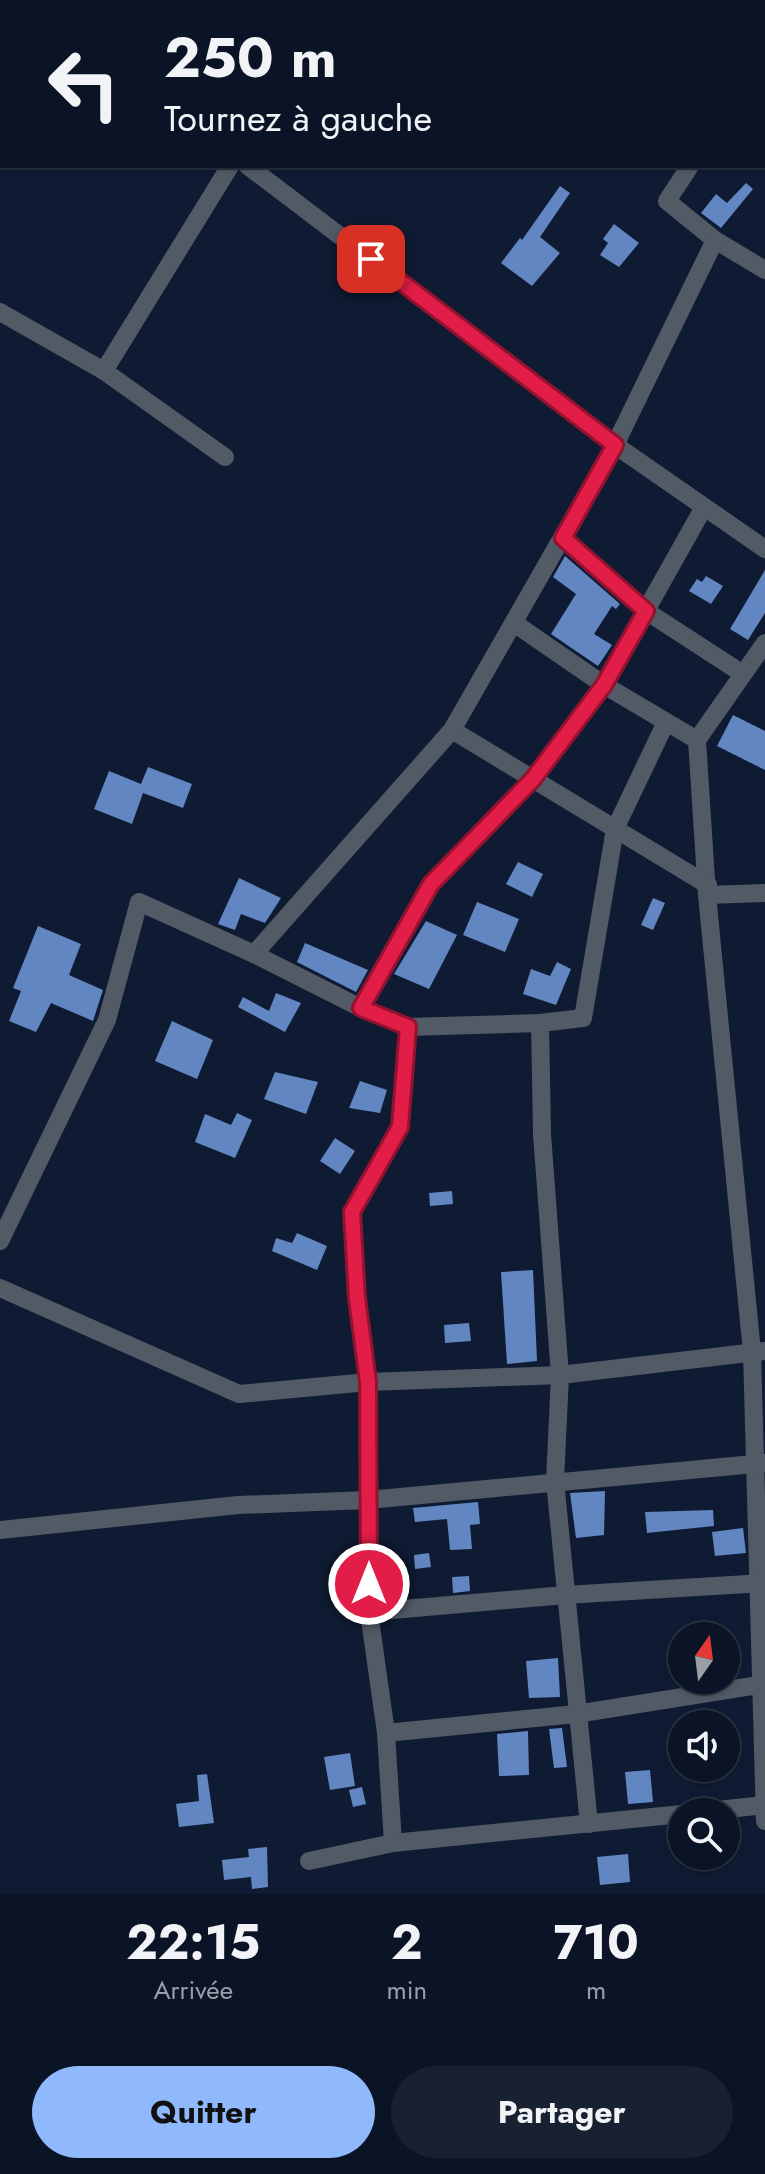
<!DOCTYPE html>
<html lang="fr">
<head>
<meta charset="utf-8">
<style>
	:root { --surface:#0a1426; --page:#182132; --text:#f1f3f6; --muted:#999ea7; --line:#2a3343; --accent:#8fb8fd }
	body { margin:0; font-family:Jost,sans-serif; background:var(--page); color:var(--text); height:100vh; display:flex; flex-direction:column; font-size:30px; white-space:nowrap }
	* { box-sizing:border-box; margin:0 }
	p { font-size:26px; color:var(--muted) }
	.icon { flex:none; width:44px; height:44px; fill:none; stroke:currentColor; stroke-width:2; stroke-linecap:round; stroke-linejoin:round }
	.map { position:relative; height:1894px; overflow:hidden }
	.side { display:flex; flex-direction:column; background:var(--surface); flex:1 }
	.side>* { flex:none }
	.banner { position:absolute; left:0px; top:0px; width:766px; height:168px; box-shadow:0 2px 6px #0004,0 0 0 2px var(--line); background:#0a1426; color:var(--text); overflow:hidden }
	.needle { width:52px; rotate:14deg }
	.tools { position:absolute; left:668px; top:1622px; display:grid; gap:16px }
	.tools a { display:grid; place-items:center; width:72px; height:72px; border-radius:50%; background:var(--surface); box-shadow:0 2px 6px #0004,0 0 0 2px var(--line); font-size:40px }
	.pin { position:absolute; display:grid; place-items:center; width:68px; height:68px; color:#fff; margin:-34px; border-radius:16px; box-shadow:0 4px 12px #0006 }
	.me { position:absolute; width:88px; margin:-44px; rotate:0deg; stroke-linejoin:round; filter:drop-shadow(0 0 6px #0008) }
	.turn { display:flex; align-items:center; gap:28px; height:168px; padding:0 32px; font-size:36px }
	.turn .icon { width:104px; height:104px; stroke-width:2.5 }
	.turn b { display:block; font-size:56px; line-height:68px }
	.eta { display:flex; justify-content:space-evenly; align-items:center; height:136px; text-align:center }
	.eta b { font-size:48px; font-weight:700; line-height:56px }
	.action { display:flex; gap:16px; margin-top:auto; padding:16px 32px }
	.action a { flex:1; height:92px; border-radius:48px; background:var(--accent); color:#111; font-size:32px; font-weight:700; line-height:92px; text-align:center }
	.action a+a { background:var(--page); color:var(--text) }
	.map>svg:first-child { display:block }
</style>
</head>
<body>
<div class="map">
<svg width="765" height="1894" viewBox="0 0 765 1894">
	<rect width="100%" height="100%" fill="#0e1b32"/>
	<g fill="#6286c1">
		<polygon points="746,183 753,189 721,228 701,213 716,194 727,203"/>
		<polygon points="560,186 570,193 540,237 560,253 532,286 501,263 520,238 522,240"/>
		<polygon points="614,224 639,243 619,267 600,255 608,243 603,239"/>
		<polygon points="565,556 620,604 616,609 612,606 594,634 612,645 598,666 551,634 576,594 553,577"/>
		<polygon points="765,570 765,613 748,640 730,629"/>
		<polygon points="706,576 723,586 711,604 689,591 697,579 702,582"/>
		<polygon points="733,715 765,731 765,770 717,746"/>
		<polygon points="148,767 192,784 183,808 143,793 132,824 94,809 109,771 141,784"/>
		<polygon points="518,862 543,874 532,897 506,884"/>
		<polygon points="239,878 281,898 265,923 241,914 235,930 218,924"/>
		<polygon points="653,898 665,903 653,930 641,925"/>
		<polygon points="477,902 519,919 505,952 463,935"/>
		<polygon points="426,921 457,935 429,989 394,974"/>
		<polygon points="38,926 81,944 69,975 103,990 93,1021 51,1003 36,1032 9,1021 21,991 13,988"/>
		<polygon points="305,943 368,970 356,992 297,962"/>
		<polygon points="557,962 571,969 556,1005 523,994 531,969 550,976"/>
		<polygon points="276,993 301,1003 285,1032 238,1007 243,997 269,1011"/>
		<polygon points="172,1021 213,1040 197,1079 155,1061"/>
		<polygon points="275,1072 318,1082 306,1114 264,1099"/>
		<polygon points="360,1081 387,1090 380,1113 349,1108"/>
		<polygon points="237,1113 252,1120 235,1158 195,1142 205,1114 231,1125"/>
		<polygon points="335,1138 355,1151 340,1174 320,1161"/>
		<polygon points="452,1191 453,1204 430,1206 429,1193"/>
		<polygon points="297,1233 327,1246 317,1270 272,1251 276,1238 292,1243"/>
		<polygon points="533,1270 537,1361 507,1364 501,1272"/>
		<polygon points="469,1323 471,1341 445,1343 444,1325"/>
		<polygon points="605,1491 604,1535 576,1538 570,1493"/>
		<polygon points="478,1502 480,1524 470,1525 472,1549 450,1550 447,1519 415,1522 413,1508"/>
		<polygon points="713,1510 714,1526 647,1533 645,1512"/>
		<polygon points="743,1528 746,1553 715,1556 712,1532"/>
		<polygon points="429,1553 431,1567 415,1569 414,1555"/>
		<polygon points="469,1576 470,1591 453,1593 452,1577"/>
		<polygon points="558,1658 560,1697 529,1698 526,1661"/>
		<polygon points="562,1728 567,1767 554,1768 549,1729"/>
		<polygon points="528,1731 529,1775 499,1776 497,1734"/>
		<polygon points="350,1753 355,1786 330,1790 324,1757"/>
		<polygon points="650,1770 653,1802 628,1804 625,1772"/>
		<polygon points="207,1774 214,1823 179,1827 176,1804 199,1801 197,1775"/>
		<polygon points="362,1787 366,1804 353,1807 349,1790"/>
		<polygon points="267,1847 268,1887 252,1889 251,1877 224,1880 222,1860 249,1857 248,1849"/>
		<polygon points="628,1854 630,1882 600,1885 597,1857"/>
	</g>
	<g fill="none" stroke-linecap="round" stroke-linejoin="round">
		<g stroke="#525a66" stroke-width="18">
			<polyline points="85,2 86,0"/>
			<polyline points="313,2 314,0"/>
			<polyline points="764,54 765,53"/>
			<polyline points="0,157 2,154"/>
			<polyline points="248,166 615,445 765,549"/>
			<polyline points="690,166 667,201 715,240 765,270"/>
			<polyline points="0,312 104,371 225,457"/>
			<polyline points="104,371 230,166"/>
			<polyline points="563,538 646,611 743,674"/>
			<polyline points="514,623 604,685 697,740"/>
			<polyline points="765,643 697,740 707,895 752,1352 765,1821"/>
			<polyline points="452,730 708,885"/>
			<polyline points="707,895 765,893"/>
			<polyline points="254,954 452,730 615,445 715,240"/>
			<polyline points="361,1008 431,884 533,779 604,685 704,507"/>
			<polyline points="0,1241 107,1020 139,902 254,954 361,1008 408,1027 540,1023"/>
			<polyline points="0,1288 239,1394 368,1382 560,1375 765,1351"/>
			<polyline points="0,1530 238,1505 368,1500 765,1463"/>
			<polyline points="369,1612 565,1595 765,1583"/>
			<polyline points="386,1733 576,1714 765,1684"/>
			<polyline points="699,1812 765,1805"/>
			<polyline points="589,1824 555,1481 560,1375 542,1134 540,1023 583,1018 615,829 666,722"/>
			<polyline points="393,1843 386,1733 369,1612 368,1382 357,1298 352,1212 400,1127 408,1027"/>
			<polyline points="309,1861 393,1843 682,1814"/>
		</g>
	</g>
	<g fill="none" stroke-linecap="round" stroke-linejoin="round">
		<defs>
			<polyline id="route" points="369,1584 368,1382 357,1298 352,1212 400,1127 408,1027 361,1008 431,884 533,779 604,685 646,611 563,538 615,445 371,259"/>
		</defs>
		<use href="#route" stroke="#92132f" stroke-width="20"/>
		<use href="#route" stroke="#e11d48" stroke-width="14"/>
	</g>
</svg>
<div class="tools">
<a><svg class="needle" viewBox="-14 -14 28 28"><path d="M0-13l5 13h-10z" fill="#e53935"/><path d="M0 13l5-13h-10z" fill="#999ea7"/></svg></a>
<a><svg class="icon" aria-label="sound" viewBox="0 0 24 24"><path d="M4 9h4l5-4v14l-5-4H4zM17 9q2 3 0 6"/></svg></a>
<a><svg class="icon" aria-label="search" viewBox="0 0 24 24"><circle cx="10" cy="10" r="6"/><path d="M15 15l6 6"/></svg></a>
</div>
<div class="pin" style="left:371px;top:259px;background:#d93025"><svg class="icon" aria-label="arrive" viewBox="0 0 24 24"><path d="M6 21V4h12l-3 4 3 4H6"/></svg></div>
<svg class="me" style="left:369px;top:1584px" viewBox="-20 -20 40 40"><circle r="17" fill="#e11d48" stroke="#fff" stroke-width="3"/><path d="M0-11L8 9 0 5-8 9z" fill="#fff"/></svg>
<div class="banner">
<div class="turn"><svg class="icon" aria-label="left" viewBox="0 0 24 24"><path d="M17 20v-9H6M10 6l-5 5 5 5"/></svg><div><b>250 m</b>Tournez à gauche</div></div>
</div>
</div>
<section class="side">
<div class="eta">
<div><b>22:15</b><p>Arrivée</p></div>
<div><b>2</b><p>min</p></div>
<div><b>710</b><p>m</p></div>
</div>
<div class="action"><a>Quitter</a><a>Partager</a></div>
</section>
</body>
</html>
